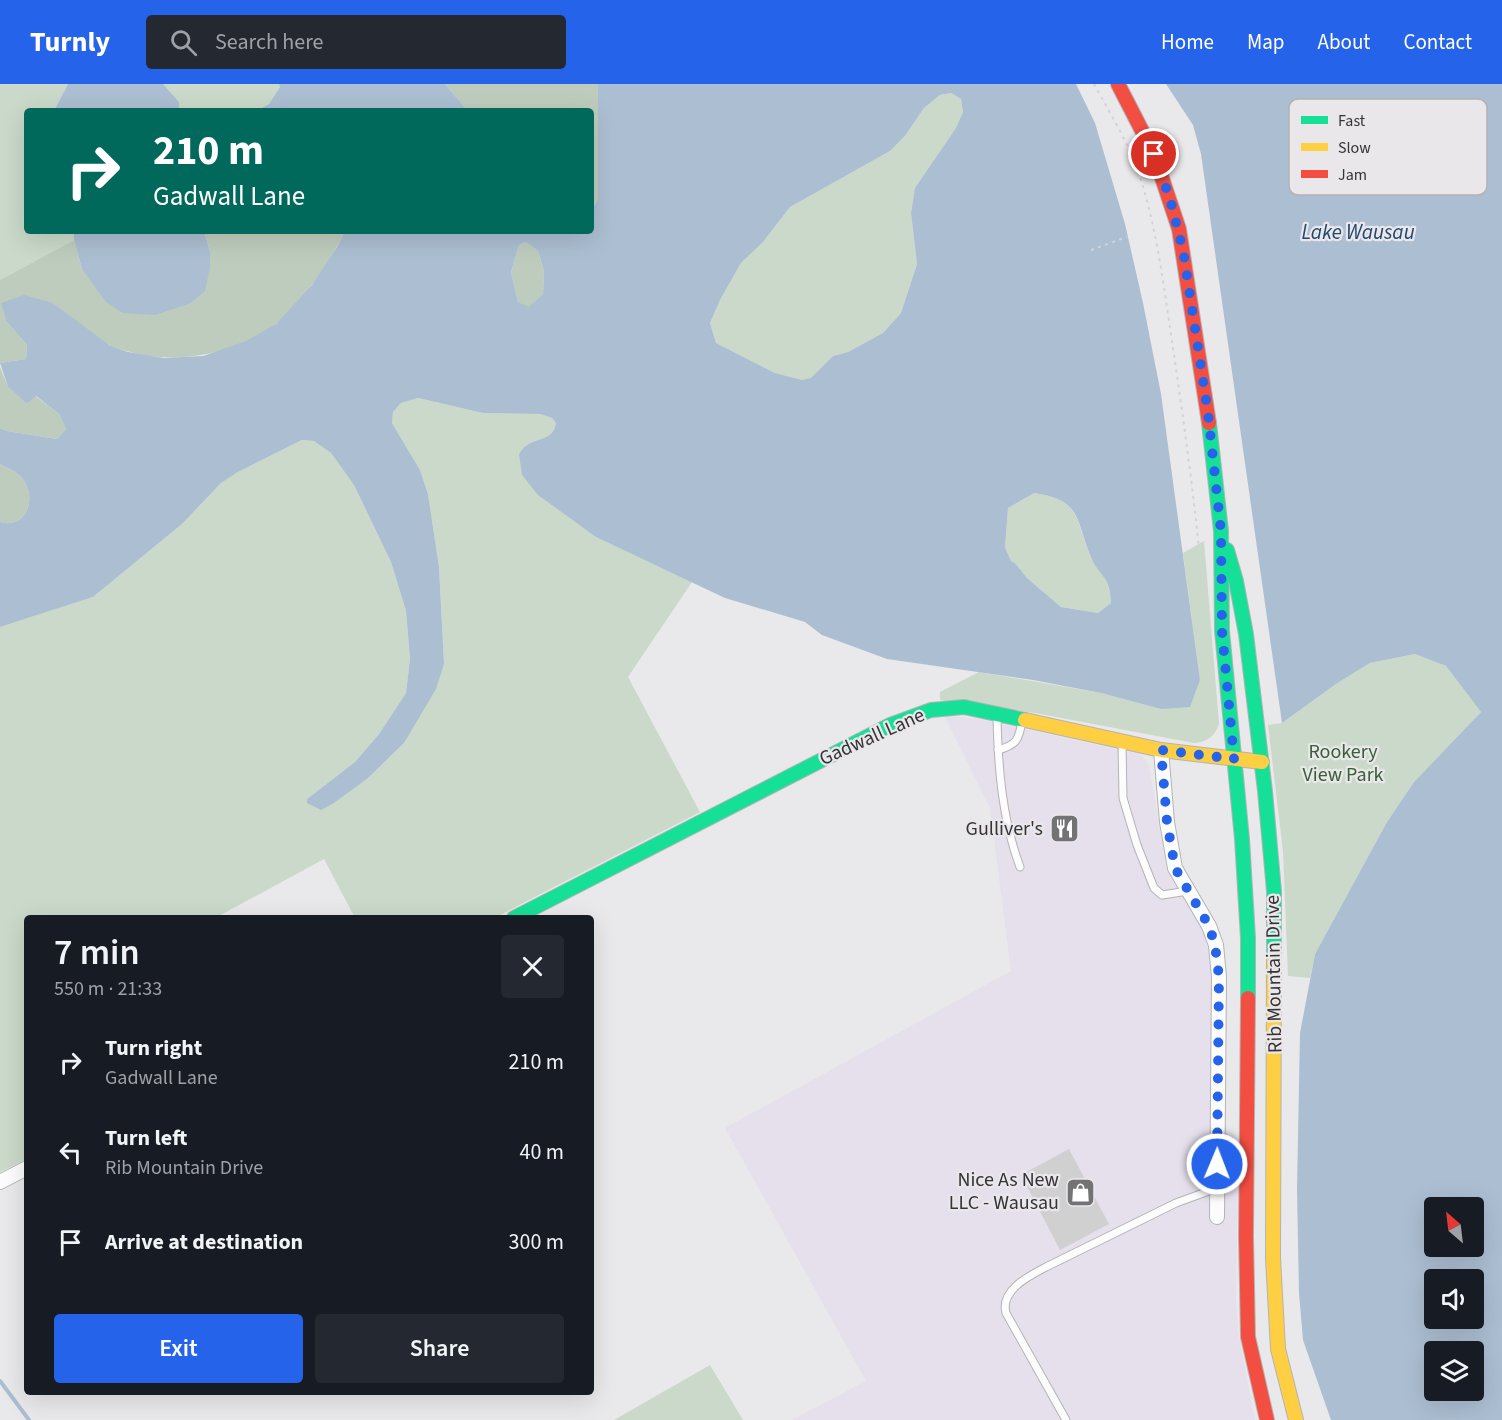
<!DOCTYPE html>
<html lang="en">
<head>
<meta charset="utf-8">
<style>
	:root { --surface:#171b24; --page:#242831; --text:#f1f3f6; --muted:#9ea1a6; --accent:#2563eb }
	body { margin:0; font-family:"Source Sans 3",sans-serif; background:var(--page); color:var(--text); height:100vh; display:flex; flex-direction:column; font-size:22px; white-space:nowrap }
	* { box-sizing:border-box; margin:0 }
	p { font-size:20px; color:var(--muted) }
	.icon { flex:none; width:33px; height:33px; fill:none; stroke:currentColor; stroke-width:2; stroke-linecap:round; stroke-linejoin:round }
	.map { position:relative; flex:1; overflow:hidden }
	.details { position:absolute; left:24px; top:831px; width:570px; height:480px; display:flex; flex-direction:column; background:var(--surface); border-radius:6px; box-shadow:0 6px 24px #0002 }
	.details>* { flex:none }
	.guide { position:absolute; left:24px; top:24px; width:570px; height:126px; border-radius:6px; box-shadow:0 6px 24px #0002; background:#00695c; color:#fff; overflow:hidden }
	.needle { width:39px; rotate:332deg }
	.tools { position:absolute; left:1424px; top:1113px; display:grid; gap:12px }
	.tools a { display:grid; place-items:center; width:60px; height:60px; border-radius:6px; background:var(--surface); box-shadow:0 6px 24px #0002; font-size:30px }
	.pin { position:absolute; display:grid; place-items:center; width:51px; height:51px; color:#fff; margin:-26px; border:3px solid #fff; border-radius:50%; box-shadow:0 2px 6px #0007 }
	.me { position:absolute; width:66px; margin:-33px; rotate:1deg; stroke-linejoin:round; filter:drop-shadow(0 0 4px #0008) }
	.turn { display:flex; align-items:center; gap:21px; height:126px; padding:0 30px; font-size:27px }
	.turn .icon { width:78px; height:78px; stroke-width:2.5 }
	.turn b { display:block; font-size:42px; line-height:51px }
	.round { display:grid; place-items:center; flex:none; width:63px; height:63px; border-radius:6px; background:var(--page) }
	.overview { display:flex; align-items:center; justify-content:space-between; height:102px; padding:0 30px }
	h1 { font-size:36px; font-weight:600; line-height:45px }
	.primary-button { display:flex; gap:12px; margin-top:auto; padding:12px 30px }
	.primary-button a { flex:1; height:69px; border-radius:6px; background:var(--accent); color:#fff; font-size:24px; font-weight:600; line-height:69px; text-align:center }
	.primary-button a+a { background:var(--page); color:var(--text) }
	ul { padding:0; list-style:none }
	li { display:flex; align-items:center; gap:18px; height:90px; padding:0 30px }
	li div { flex:1 }
	li b { display:block; font-size:22px }
	li em { font-style:normal }
	header { display:flex; align-items:center; gap:36px; box-sizing:border-box; height:84px; padding:0 30px; background:var(--accent); color:#fff }
	header strong { font-size:28px }
	nav { display:flex; gap:33px; margin-inline-start:auto; font-size:21px }
	.search { width:420px; height:54px; background:var(--page); display:flex; align-items:center; gap:15px; box-sizing:border-box; padding:0 21px; border-radius:6px; color:var(--muted); font-size:22px }
	.map>svg:first-child { display:block }
</style>
</head>
<body>
<header>
<strong>Turnly</strong>
<div class="search"><svg class="icon" aria-label="search" viewBox="0 0 24 24"><circle cx="10" cy="10" r="6"/><path d="M15 15l6 6"/></svg>Search here</div>
<nav><a>Home</a><a>Map</a><a>About</a><a>Contact</a></nav>
</header>
<div class="map">
<svg width="1502" height="1336" viewBox="0 0 1502 1336">
	<rect width="100%" height="100%" fill="#e9e8ea"/>
	<polygon fill="#e6e0ec" points="944,631 983,636 1138,670 1145,675 1149,681 1165,777 1171,794 1201,842 1210,872 1212,901 1209,1118 1238,1103 1236,1215 1238,1247 1255,1336 792,1336 866,1297 725,1044 1011,887 990,724"/>
	<g fill="#cad9ca">
		<polygon points="0,0 68,0 54,27 27,27 27,147 74,147 74,156 0,196"/>
		<polygon points="163,0 279,0 280,3 269,20 256,27 179,27 179,18"/>
		<polygon points="951,9 961,15 963,28 956,44 915,105 911,129 917,180 901,229 883,249 848,268 833,272 811,295 802,296 775,289 716,259 710,239 720,216 741,179 763,158 790,123 890,67 905,52 924,24 940,11"/>
		<path d="M418,314L483,329L540,330L552,334L556,339C554,354 539,357 526,362L596,453L692,498L628,593L700,728L494,834H355L324,775L215,834H27V1075L0,1088V543L93,513L182,440L221,399L238,388L302,356L314,357L331,369L354,401L391,478L406,527L410,575L406,609L379,650L355,678L307,715L334,719L367,695L404,659L444,580L439,483L428,410L420,386L392,339L393,328L401,319Z"/>
		<path d="M1034,409C1083,416 1074,436 1091,473C1096,483 1109,493 1111,504C1112,509 1111,514 1111,519L1098,529L1061,523L1027,494L1015,479L1011,477L1005,463L1008,424Z"/>
		<path d="M1204,457L1219,640C1215,653 1206,658 1194,659L1035,629L940,616V608L979,588L1101,609L1161,625L1200,596L1183,469Z"/>
		<polygon points="1415,570 1446,582 1481,628 1414,698 1387,738 1315,870 1310,894 1288,892 1283,767 1268,641 1282,639 1336,600 1370,579"/>
		<polygon points="710,1281 743,1336 614,1336"/>
	</g>
	<g fill="#beccbd">
		<polygon points="445,0 598,0 598,115 591,127 591,27 468,27"/>
		<path d="M204,147H345C329,180 305,214 277,239C272,244 264,247 258,251C214,276 159,281 112,262C95,255 69,231 53,219L7,238L27,261L26,275L0,279V196L74,156L82,185L210,183V167Z"/>
		<polygon points="526,158 538,167 544,187 543,210 529,224 518,218 511,188 519,161"/>
		<polygon points="0,283 8,303 27,320 35,312 59,330 66,345 57,355 7,347 0,344"/>
		<path d="M0,380C7,384 16,387 21,393C38,411 28,446 0,438Z"/>
	</g>
	<g fill="#acbed2" fill-rule="evenodd">
		<polygon points="68,0 163,0 179,18 179,27 54,27"/>
		<polygon points="279,0 445,0 468,27 256,27 269,20 280,3"/>
		<path d="M598,0H1076L1095,39L1125,140L1143,219L1161,310L1200,596L1190,623L1161,625L1101,609L1033,596L887,575L822,551L805,538L725,514L596,453L538,411L522,391L519,370C521,367 523,364 526,362C538,353 553,357 556,339L552,334L540,330L483,329L418,314L401,319L393,328L392,339L420,386L428,410L439,483L444,580L436,605L404,659L367,695L334,719L321,726L307,719V715L355,678L379,650L406,609L410,575L406,527L391,478L354,401L331,369L314,357L302,356L238,388L221,399L182,440L93,513L0,543V438C28,446 38,411 21,393C16,387 7,384 0,380V344L7,347L57,355L66,345L59,330L36,312L27,320L8,303L0,279L26,275L27,261L7,238L1,219L24,211L53,219L109,261L128,268L164,274L203,272L246,257L276,240L312,201L337,163L345,147H591V127L598,115ZM951,9L961,15L963,28L956,44L915,104L911,129L917,180L901,229L883,249L848,268L833,272L811,294L802,296L775,289L716,259L710,239L720,216L741,179L763,158L790,123L890,67L905,52L924,24L940,11ZM526,158L538,167L544,187L543,210L529,223L518,218L511,188L519,161ZM1034,409C1083,416 1075,436 1091,473C1100,494 1111,492 1111,519L1098,529L1061,523L1027,494L1015,479L1011,477L1005,463L1008,424Z"/>
		<path d="M1166,0H1502V1336H1331L1303,1256L1299,1209L1297,1105L1300,949L1315,870L1387,738L1414,698L1481,628L1446,582L1415,570L1370,579L1336,600L1282,639L1201,70L1193,41ZM1434,1124H1473V1162H1434ZM1434,1196H1473V1234H1434ZM1434,1268H1473V1306H1434Z"/>
		<polygon points="74,147 204,147 210,167 210,183 205,207 191,219 155,231 123,229 106,218 82,185 74,156"/>
	</g>
	<g fill="none" stroke-linecap="round" stroke-linejoin="round">
		<polyline stroke="#acbed2" stroke-width="4" points="0,1297 29,1336"/>
	</g>
	<polygon fill="#d1d0d1" points="1069,1065 1109,1140 1060,1166 1021,1091"/>
	<g fill="none" stroke-linecap="round" stroke-linejoin="round">
		<defs>
			<g id="lane">
				<path d="M997,632C998,683 1002,735 1020,783"/>
				<polyline points="1122,659 1123,714 1137,761 1154,804 1162,811 1188,807"/>
				<path d="M998,666C1017,661 1019,655 1022,637"/>
				<path d="M1066,1336L1006,1229C1000,1206 1029,1192 1046,1183L1176,1119L1217,1104"/>
			</g>
			<g id="street">
				<polyline points="1161,666 1167,738 1175,784 1209,842 1216,861 1219,893 1217,1133"/>
				<polyline points="0,1098 27,1084"/>
			</g>
			<g id="fast">
				<polyline points="1209,339 1221,447 1222,547 1242,755 1248,854 1248,914"/>
				<polyline points="1227,466 1236,497 1246,550 1265,707 1274,807 1274,875"/>
				<polyline points="514,834 890,641 931,626 964,623 1025,636"/>
			</g>
			<g id="slow">
				<polyline points="1025,636 1161,666 1262,678"/>
				<polyline points="1274,875 1273,1174 1278,1265 1296,1336"/>
			</g>
			<g id="jam">
				<polyline points="1118,0 1154,70 1179,145 1209,339"/>
				<polyline points="1248,914 1246,1152 1248,1253 1267,1336"/>
			</g>
		</defs>
		<use href="#lane" stroke="#b4b3b5" stroke-width="9"/>
		<use href="#street" stroke="#b4b3b5" stroke-width="16"/>
		<use href="#fast" stroke="#b4b3b5" stroke-width="16"/>
		<use href="#slow" stroke="#b4b3b5" stroke-width="16"/>
		<use href="#jam" stroke="#b4b3b5" stroke-width="16"/>
		<g stroke="#d4d3d4" stroke-width="2" stroke-dasharray="3 4.5" stroke-linecap="butt">
			<path d="M1094,0C1110,29 1128,58 1139,90C1156,141 1163,197 1171,251C1185,343 1197,434 1205,527"/>
			<polyline points="1091,166 1127,153"/>
		</g>
		<use href="#lane" stroke="#fcfcfc" stroke-width="7"/>
		<use href="#street" stroke="#fcfcfc" stroke-width="14"/>
		<use href="#fast" stroke="#16e098" stroke-width="14"/>
		<use href="#slow" stroke="#ffcf43" stroke-width="14"/>
		<use href="#jam" stroke="#f24e42" stroke-width="14"/>
	</g>
	<g fill="none" stroke-linecap="round" stroke-linejoin="round">
		<polyline stroke="#2563eb" stroke-width="10" stroke-dasharray="0 18" points="1154,70 1170,115 1183,166 1208,329 1221,447 1222,547 1234,675 1161,666 1167,738 1175,784 1209,842 1215,861 1219,893 1217,1080"/>
	</g>
	<defs>
		<symbol id="restaurant-square" viewBox="-11 -11 22 22"><rect x="-9" y="-9" width="18" height="18" rx="4" fill="#737274" stroke="#eae7eb"/><path d="M-5-6h1v4h1v-4h1v4h1v-4h1v5L-1.5 .5V6h-2V.5L-5-1ZM5-6V6H3V1.5H1.5Q1.5-4 5-6Z" fill="#fff"/></symbol>
		<symbol id="shop-square" viewBox="-11 -11 22 22"><rect x="-9" y="-9" width="18" height="18" rx="4" fill="#737274" stroke="#eae7eb"/><path d="M-5-2.5h2.3a2.7 3.5 0 0 1 5.4 0H5L5.5 6h-11ZM-1.5-2.5h3a1.5 2.3 0 0 0-3 0Z" fill="#fff"/></symbol>
	</defs>
	<g fill-rule="evenodd">
		<use href="#restaurant-square" x="1048" y="728" width="33" height="33"/>
		<use href="#shop-square" x="1064" y="1092" width="33" height="33"/>
	</g>
	<g text-anchor="middle" dominant-baseline="central" stroke-width="4.5" stroke-linejoin="round" paint-order="stroke">
		<g font-size="20" fill="#343335" stroke="#eae7eb">
			<text transform="translate(872 653) rotate(-24)">Gadwall Lane</text>
			<text transform="translate(1274 890) rotate(-91)">Rib Mountain Drive</text>
		</g>
		<g font-size="20" fill="#376036" stroke="#eae7eb">
			<text x="1343" y="668">Rookery<tspan x="1343" dy="23">View Park</tspan></text>
		</g>
		<g font-size="20" fill="#343335" stroke="#eae7eb" text-anchor="end">
			<text x="1043" y="745">Gulliver's</text>
			<text x="1059" y="1096">Nice As New<tspan x="1059" dy="23">LLC - Wausau</tspan></text>
		</g>
		<g font-size="21" font-style="italic" fill="#22476f" stroke="#eae7eb">
			<text x="1358" y="148">Lake Wausau</text>
		</g>
	</g>
	<rect x="1289" y="15" width="198" height="96" rx="9" fill="#eae7eb" stroke="#b3b1b4" stroke-width="1.5"/>
	<rect x="1301" y="32" width="27" height="8" fill="#16e098"/>
	<rect x="1301" y="59" width="27" height="8" fill="#ffcf43"/>
	<rect x="1301" y="86" width="27" height="8" fill="#f24e42"/>
	<g font-size="16" fill="#343335">
		<text x="1338" y="42">Fast</text>
		<text x="1338" y="69">Slow</text>
		<text x="1338" y="96">Jam</text>
	</g>
</svg>
<div class="tools">
<a><svg class="needle" viewBox="-14 -14 28 28"><path d="M0-13l5 13h-10z" fill="#e53935"/><path d="M0 13l5-13h-10z" fill="#9ea1a6"/></svg></a>
<a><svg class="icon" aria-label="sound" viewBox="0 0 24 24"><path d="M4 9h4l5-4v14l-5-4H4zM17 9q2 3 0 6"/></svg></a>
<a><svg class="icon" aria-label="layers" viewBox="0 0 24 24"><path d="M12 4l9 5-9 5-9-5zM3 14l9 5 9-5"/></svg></a>
</div>
<div class="pin" style="left:1154px;top:70px;background:#d93025"><svg class="icon" aria-label="arrive" viewBox="0 0 24 24"><path d="M6 21V4h12l-3 4 3 4H6"/></svg></div>
<svg class="me" style="left:1217px;top:1080px" viewBox="-20 -20 40 40"><circle r="17" fill="#2563eb" stroke="#fff" stroke-width="3"/><path d="M0-11L8 9 0 5-8 9z" fill="#fff"/></svg>
<div class="guide">
<div class="turn"><svg class="icon" aria-label="right" viewBox="0 0 24 24"><path d="M7 20v-9h11M14 6l5 5-5 5"/></svg><div><b>210 m</b>Gadwall Lane</div></div>
</div>
<section class="details">
<div class="overview"><div><h1>7 min</h1><p>550 m · 21:33</p></div><a class="round"><svg class="icon" aria-label="close" viewBox="0 0 24 24"><path d="M6 6l12 12M18 6L6 18"/></svg></a></div>
<ul>
<li><svg class="icon" aria-label="right" viewBox="0 0 24 24"><path d="M7 20v-9h11M14 6l5 5-5 5"/></svg><div><b>Turn right</b><p>Gadwall Lane</p></div><em>210 m</em></li>
<li><svg class="icon" aria-label="left" viewBox="0 0 24 24"><path d="M17 20v-9H6M10 6l-5 5 5 5"/></svg><div><b>Turn left</b><p>Rib Mountain Drive</p></div><em>40 m</em></li>
<li><svg class="icon" aria-label="arrive" viewBox="0 0 24 24"><path d="M6 21V4h12l-3 4 3 4H6"/></svg><div><b>Arrive at destination</b></div><em>300 m</em></li>
</ul>
<div class="primary-button"><a>Exit</a><a>Share</a></div>
</section>
</div>
</body>
</html>
